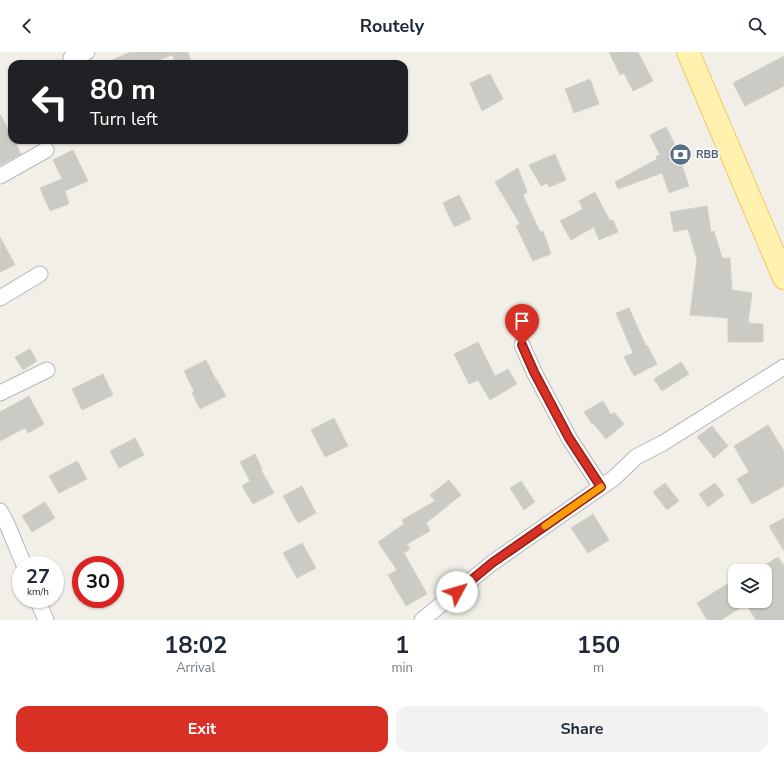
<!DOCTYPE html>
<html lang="en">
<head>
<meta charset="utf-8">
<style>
	:root { --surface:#fff; --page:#f2f2f3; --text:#1f2937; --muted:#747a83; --accent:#d93025 }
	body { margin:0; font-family:"Nunito Sans",sans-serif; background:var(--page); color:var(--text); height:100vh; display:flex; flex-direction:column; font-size:15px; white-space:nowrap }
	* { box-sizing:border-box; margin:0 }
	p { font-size:13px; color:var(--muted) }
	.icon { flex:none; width:22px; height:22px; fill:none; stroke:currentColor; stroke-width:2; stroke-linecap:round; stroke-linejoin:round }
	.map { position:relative; height:568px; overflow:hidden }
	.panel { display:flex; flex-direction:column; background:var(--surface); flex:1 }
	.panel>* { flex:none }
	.guide { position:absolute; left:8px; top:8px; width:400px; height:84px; border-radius:12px; box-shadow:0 1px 3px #0004; background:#202124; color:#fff; overflow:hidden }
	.buttons { position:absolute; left:728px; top:512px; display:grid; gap:8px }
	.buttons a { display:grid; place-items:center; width:44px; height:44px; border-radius:8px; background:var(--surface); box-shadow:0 1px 3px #0004; font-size:20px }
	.speed { position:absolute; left:12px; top:504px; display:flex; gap:8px; font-size:20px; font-weight:700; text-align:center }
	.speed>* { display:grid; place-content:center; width:52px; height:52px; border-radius:50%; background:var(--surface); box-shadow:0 1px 3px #0004; line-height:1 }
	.speed small { font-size:10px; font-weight:400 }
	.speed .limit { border:6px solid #d22; background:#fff; color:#111 }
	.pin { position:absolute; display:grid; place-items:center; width:34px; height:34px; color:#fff; margin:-41px -17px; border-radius:50% 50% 50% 0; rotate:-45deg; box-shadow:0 0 4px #0007 }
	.pin .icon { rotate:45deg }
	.me { position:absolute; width:44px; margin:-22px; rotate:51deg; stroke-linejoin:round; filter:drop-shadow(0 0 3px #0008) }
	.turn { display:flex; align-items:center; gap:14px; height:84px; padding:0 16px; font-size:18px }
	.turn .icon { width:52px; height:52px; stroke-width:2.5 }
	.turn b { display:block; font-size:28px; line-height:34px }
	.eta { display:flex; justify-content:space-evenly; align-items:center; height:68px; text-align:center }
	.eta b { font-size:24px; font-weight:700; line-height:28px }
	.action { display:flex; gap:8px; margin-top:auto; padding:8px 16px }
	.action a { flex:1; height:46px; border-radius:12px; background:var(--accent); color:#fff; font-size:16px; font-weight:700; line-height:46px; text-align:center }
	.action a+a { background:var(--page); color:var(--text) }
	header { display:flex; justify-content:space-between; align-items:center; height:52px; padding:0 16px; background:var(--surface); font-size:18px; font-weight:700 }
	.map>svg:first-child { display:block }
</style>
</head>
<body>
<header><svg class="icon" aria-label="back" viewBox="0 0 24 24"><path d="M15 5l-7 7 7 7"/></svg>Routely<svg class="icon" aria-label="search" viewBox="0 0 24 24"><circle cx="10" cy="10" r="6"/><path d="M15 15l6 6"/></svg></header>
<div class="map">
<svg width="784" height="568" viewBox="0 0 784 568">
	<rect width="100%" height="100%" fill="#f1efe8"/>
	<g fill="#cccac5" stroke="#d6d1c6">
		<polygon points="131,0 188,0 192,12 176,12 172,3 148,12 102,12"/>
		<polygon points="609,0 638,0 653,29 633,39 624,21 620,23"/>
		<polygon points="784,4 784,34 745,54 733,31"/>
		<polygon points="490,22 503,47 482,59 470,31"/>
		<polygon points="590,27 599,52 574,61 565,37"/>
		<polygon points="0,62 12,85 12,88 14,88 21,102 0,113"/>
		<polygon points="666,75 677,97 679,96 685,113 682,114 689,134 669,141 662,121 618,137 615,130 657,107 656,104 660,103 650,83"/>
		<polygon points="73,98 88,129 65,139 69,152 50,159 40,136 62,127 53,108"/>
		<polygon points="555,102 566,128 549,135 547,131 541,134 529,113"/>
		<polygon points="518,116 527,140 523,143 540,180 543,179 551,202 533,209 516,174 520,172 495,130"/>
		<polygon points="595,140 610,169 613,168 618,180 599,188 594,175 571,188 560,169 583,157 579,149"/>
		<polygon points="459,143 471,167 454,175 443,151"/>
		<polygon points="707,154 711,180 714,179 722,206 730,206 732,238 752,241 748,271 763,272 763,290 728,290 728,266 690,263 697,208 688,177 674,180 670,160"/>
		<polygon points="0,185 15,213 0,220"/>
		<polygon points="629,256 646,294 647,293 657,312 634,324 624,305 633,301 616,261"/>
		<polygon points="478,290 495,324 508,317 517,332 490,348 478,328 469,332 454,302"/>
		<polygon points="30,297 37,309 23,318 15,305"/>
		<polygon points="206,308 216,328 217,328 226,344 200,357 192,341 194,339 184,319"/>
		<polygon points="681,310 689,322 662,339 654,327"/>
		<polygon points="103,322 113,343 82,358 72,337"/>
		<polygon points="29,344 44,372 28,381 25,376 0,389 0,360"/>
		<polygon points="603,349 611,363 614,360 624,372 606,387 593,371 592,372 584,360"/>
		<polygon points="334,366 348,394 325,405 311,378"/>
		<polygon points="768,373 784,399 784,434 752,452 737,427 749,420 734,394"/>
		<polygon points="712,374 728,394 714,406 697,385"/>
		<polygon points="135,386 144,403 119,416 110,399"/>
		<polygon points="255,402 262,417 261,418 274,441 253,452 242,434 250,429 240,410"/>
		<polygon points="77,409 87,427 59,441 49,424"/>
		<polygon points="449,428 461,443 426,471 430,479 407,492 410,497 404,501 427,542 406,554 388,523 397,518 378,490 404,472 402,468 435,449 430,443"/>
		<polygon points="521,429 535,450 524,458 510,436"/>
		<polygon points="665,431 679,449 667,458 653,440"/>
		<polygon points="715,431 724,443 708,455 699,442"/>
		<polygon points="302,434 316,461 298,471 283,444"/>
		<polygon points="45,450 55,466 32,480 22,464"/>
		<polygon points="593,462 609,488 588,501 571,476"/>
		<polygon points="784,466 784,499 769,474"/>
		<polygon points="302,491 316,516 297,526 283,501"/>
		<polygon points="778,505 784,514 784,568 756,568 746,552 721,568 707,568 697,551 735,527 735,549 765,549 765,513"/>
	</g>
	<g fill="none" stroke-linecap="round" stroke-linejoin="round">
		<defs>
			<g id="street">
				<polyline points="71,6 87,0"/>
				<polyline points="0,124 46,98"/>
				<polyline points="0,246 40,222"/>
				<polyline points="522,293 534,320 569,386 601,435"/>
				<polyline points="0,341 47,318"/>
				<polyline points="0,459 7,472 24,513"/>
				<polyline points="37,547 46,568"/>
				<polyline points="422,568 492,511 614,426 636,405 663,391 784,315"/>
			</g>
			<polyline id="primary" points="688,0 784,226"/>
		</defs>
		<use href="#street" stroke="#b5b8bc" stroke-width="17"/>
		<use href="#primary" stroke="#f2c960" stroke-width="24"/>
		<use href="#street" stroke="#fff" stroke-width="15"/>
		<use href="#primary" stroke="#fff2af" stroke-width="22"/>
	</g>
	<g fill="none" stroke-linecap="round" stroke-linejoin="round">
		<defs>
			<polyline id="route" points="457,540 492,511 601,435 569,386 534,320 522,293"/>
		</defs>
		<use href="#route" stroke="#8d1f18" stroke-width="10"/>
		<use href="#route" stroke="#d93025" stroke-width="7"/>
		<polyline stroke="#f59e0b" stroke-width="7" points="545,474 601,435"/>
	</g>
	<defs>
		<symbol id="bank-disc" viewBox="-11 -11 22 22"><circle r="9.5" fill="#5c6f8a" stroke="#fff"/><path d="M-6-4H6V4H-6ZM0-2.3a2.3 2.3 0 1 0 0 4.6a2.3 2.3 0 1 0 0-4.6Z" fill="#fff"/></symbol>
	</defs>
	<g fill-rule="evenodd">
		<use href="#bank-disc" x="668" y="90" width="25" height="25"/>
	</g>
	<g text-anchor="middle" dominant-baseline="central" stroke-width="3.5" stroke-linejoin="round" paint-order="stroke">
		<g font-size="11" font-weight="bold" fill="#4e5e75" stroke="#fff" text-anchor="start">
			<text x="696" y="102">RBB</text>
		</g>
	</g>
</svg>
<div class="buttons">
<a><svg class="icon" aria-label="layers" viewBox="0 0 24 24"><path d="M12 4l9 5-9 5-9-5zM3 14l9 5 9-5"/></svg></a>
</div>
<div class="speed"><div>27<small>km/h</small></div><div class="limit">30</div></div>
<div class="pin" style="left:522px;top:293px;background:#d93025"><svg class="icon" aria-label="arrive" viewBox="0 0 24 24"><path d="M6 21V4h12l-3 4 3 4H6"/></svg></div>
<svg class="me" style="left:457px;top:540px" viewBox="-20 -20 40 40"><circle r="19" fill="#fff"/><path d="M0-13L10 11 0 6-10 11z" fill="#d93025"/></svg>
<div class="guide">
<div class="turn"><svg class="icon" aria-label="left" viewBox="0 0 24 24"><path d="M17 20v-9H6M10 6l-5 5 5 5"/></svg><div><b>80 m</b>Turn left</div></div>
</div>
</div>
<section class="panel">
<div class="eta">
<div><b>18:02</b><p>Arrival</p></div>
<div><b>1</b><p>min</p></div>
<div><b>150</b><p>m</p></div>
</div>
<div class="action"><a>Exit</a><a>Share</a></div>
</section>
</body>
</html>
